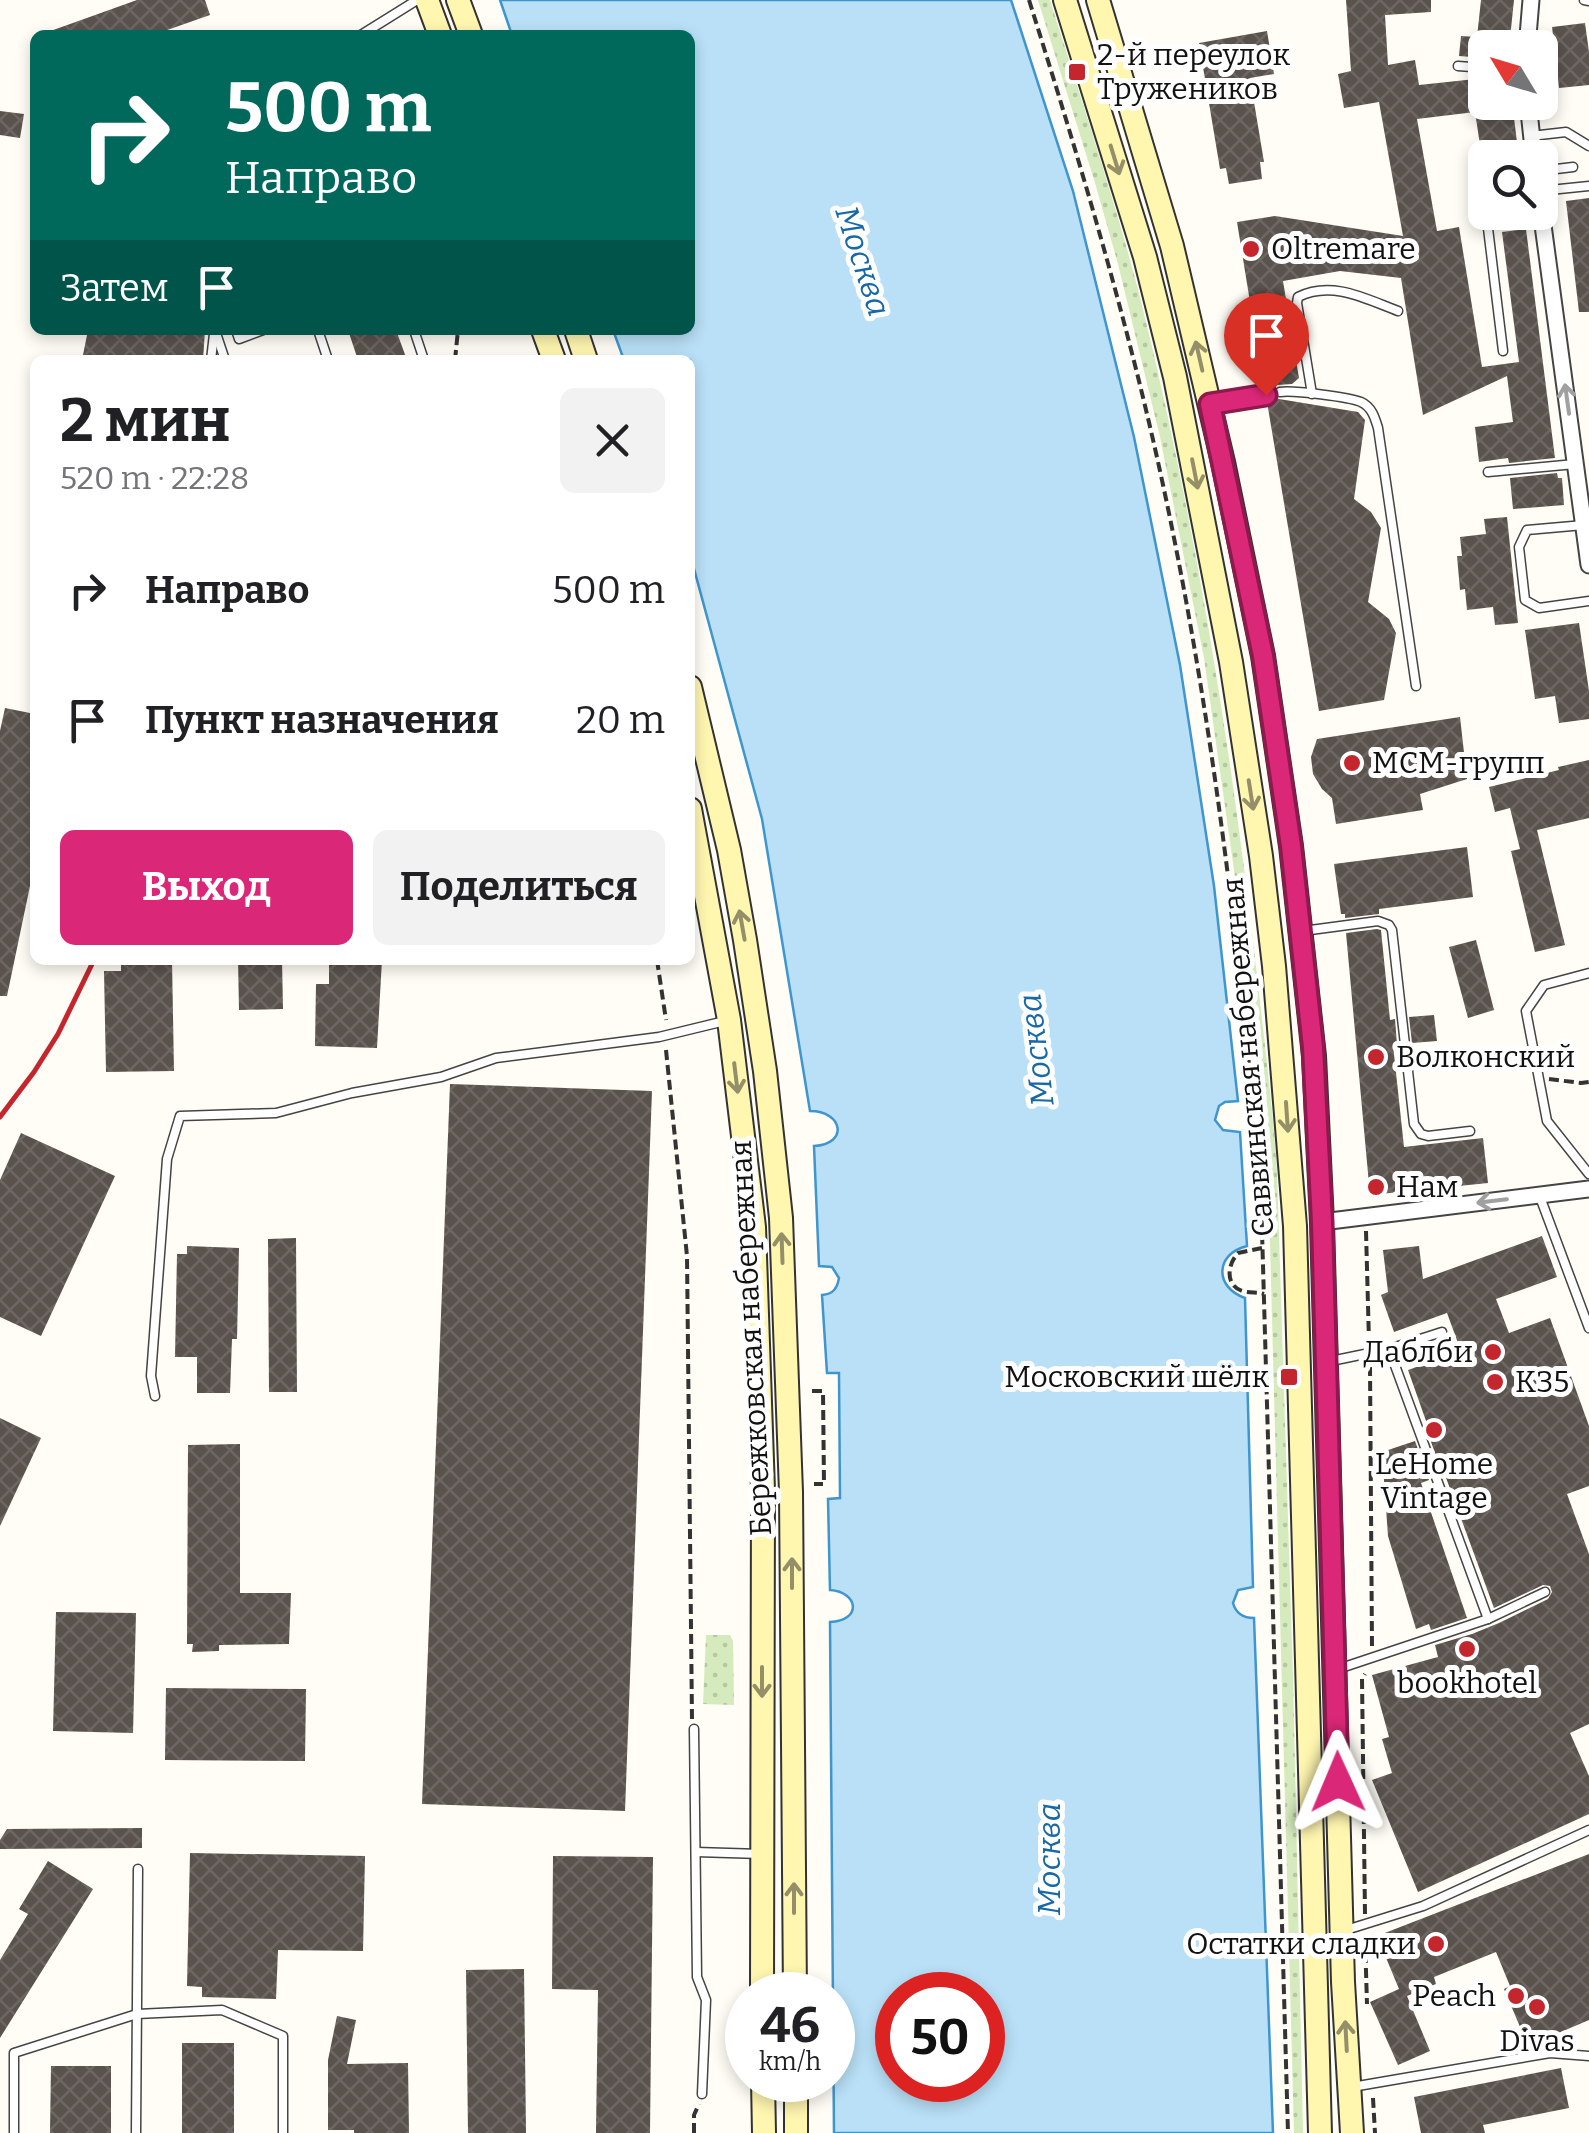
<!DOCTYPE html>
<html lang="ru">
<head>
<meta charset="utf-8">
<style>
	:root { --surface:#fff; --page:#f2f2f2; --text:#202124; --muted:#757577; --accent:#db2777 }
	body { margin:0; font-family:Bitter,serif; background:var(--page); color:var(--text); height:100vh; display:flex; flex-direction:column; font-size:38px; white-space:nowrap }
	* { box-sizing:border-box; margin:0 }
	p { font-size:32px; color:var(--muted) }
	.icon { flex:none; width:55px; height:55px; fill:none; stroke:currentColor; stroke-width:2; stroke-linecap:round; stroke-linejoin:round }
	.map { position:relative; flex:1; overflow:hidden }
	.details { position:absolute; left:30px; top:355px; width:665px; height:610px; display:flex; flex-direction:column; background:var(--surface); border-radius:15px; box-shadow:0 5px 15px #0003 }
	.details>* { flex:none }
	.banner { position:absolute; left:30px; top:30px; width:665px; height:305px; border-radius:15px; box-shadow:0 5px 15px #0003; background:#00695c; color:#fff; overflow:hidden }
	.needle { width:65px; rotate:308deg }
	.tools { position:absolute; left:1468px; top:30px; display:grid; gap:20px }
	.tools a { display:grid; place-items:center; width:90px; height:90px; border-radius:15px; background:var(--surface); box-shadow:0 5px 15px #0003; font-size:50px }
	.speed { position:absolute; left:725px; top:1972px; display:flex; gap:20px; font-size:50px; font-weight:700; text-align:center }
	.speed>* { display:grid; place-content:center; width:130px; height:130px; border-radius:50%; background:var(--surface); box-shadow:0 5px 15px #0003; line-height:1 }
	.speed small { font-size:25px; font-weight:400 }
	.speed .limit { border:15px solid #d22; background:#fff; color:#111 }
	.pin { position:absolute; display:grid; place-items:center; width:85px; height:85px; color:#fff; margin:-102px -42px; border-radius:50% 50% 50% 0; rotate:-45deg; box-shadow:0 0 10px #0007 }
	.pin .icon { rotate:45deg }
	.me { position:absolute; width:110px; margin:-55px; rotate:359deg; stroke-linejoin:round; filter:drop-shadow(0 0 8px #0008) }
	.turn { display:flex; align-items:center; gap:35px; height:210px; padding:0 30px; font-size:45px }
	.turn .icon { width:130px; height:130px; stroke-width:2.5 }
	.turn b { display:block; font-size:70px; line-height:85px }
	.then { display:flex; align-items:center; height:95px; padding:0 30px; background:#0003; gap:20px; font-size:38px }
	.round { display:grid; place-items:center; flex:none; width:105px; height:105px; border-radius:15px; background:var(--page) }
	.summary { display:flex; align-items:center; justify-content:space-between; height:170px; padding:0 30px }
	h1 { font-size:60px; font-weight:700; line-height:75px }
	.action { display:flex; gap:20px; margin-top:auto; padding:20px 30px }
	.action a { flex:1; height:115px; border-radius:15px; background:var(--accent); color:#fff; font-size:40px; font-weight:700; line-height:115px; text-align:center }
	.action a+a { background:var(--page); color:var(--text) }
	ul { padding:0; list-style:none }
	li { display:flex; align-items:center; gap:30px; height:130px; padding:0 30px }
	li div { flex:1 }
	li b { display:block; font-size:38px }
	li em { font-style:normal }
	.map>svg:first-child { display:block }
</style>
</head>
<body>
<div class="map">
<svg width="1589" height="2133" viewBox="0 0 1589 2133">
	<defs>
		<pattern id="grass-dots" width="8" height="8" patternUnits="userSpaceOnUse" patternTransform="scale(2.5)"><rect width="8" height="8" fill="#d5ebbd"/><path d="M2 2h.1M6 6h.1" fill="none" stroke="#b6c8a1" stroke-width="1.8" stroke-linecap="round"/></pattern>
		<pattern id="building-cross-hatch" width="8" height="8" patternUnits="userSpaceOnUse" patternTransform="scale(2.5)"><rect width="8" height="8" fill="#5a524d"/><path d="M0 0l8 8M0 8l8-8" fill="none" stroke="#6d6662"/></pattern>
	</defs>
	<rect width="100%" height="100%" fill="#fffdf5"/>
	<g fill="url(#grass-dots)">
		<path d="M1038,0H1050C1081,99 1114,197 1140,297C1196,523 1232,753 1258,984C1265,1047 1273,1109 1277,1172L1293,1675L1303,2133H1294L1268,1171L1237,891L1204,658L1160,437L1118,264L1095,183Z"/>
		<polygon points="706,1635 730,1635 733,1641 734,1705 703,1704"/>
	</g>
	<path fill="#b9e0f7" stroke="#3f96cf" stroke-width="2.5" fill-rule="evenodd" d="M500,0H1011L1073,191L1134,437L1180,665L1214,886L1238,1101L1225,1102L1219,1106L1215,1120L1223,1130L1240,1132L1247,1246C1215,1254 1214,1287 1245,1298L1253,1587L1238,1590L1233,1603C1236,1614 1243,1618 1254,1618L1273,2133H834L830,1622C862,1621 859,1592 830,1590L828,1499L840,1498L839,1373H827L822,1295C833,1294 837,1289 839,1278L832,1267L819,1266L814,1146C849,1144 843,1111 810,1111L762,819L690,554V360H624L613,330H690V35H512ZM898,1995H982V2080H898Z"/>
	<g fill="url(#building-cross-hatch)">
		<polygon points="137,0 205,0 210,15 153,35 46,35 45,33"/>
		<polygon points="1346,0 1431,0 1431,12 1385,15 1388,65 1415,60 1419,85 1485,78 1485,102 1512,102 1519,158 1482,158 1475,112 1417,119 1437,231 1459,227 1482,367 1519,362 1502,232 1526,229 1555,458 1509,463 1508,458 1479,462 1475,427 1513,422 1507,376 1423,415 1401,278 1340,271 1283,281 1299,378 1292,384 1277,385 1273,392 1264,388 1237,222 1275,216 1403,236 1379,102 1344,108 1338,74 1351,71"/>
		<polygon points="1481,0 1514,0 1509,48 1485,48 1485,58 1459,56 1461,36 1477,37"/>
		<polygon points="1585,23 1589,52 1589,85 1559,88 1552,27"/>
		<polygon points="1267,31 1274,74 1250,78 1264,162 1260,162 1262,179 1229,184 1226,168 1220,169 1199,43"/>
		<polygon points="0,111 24,114 20,138 0,135"/>
		<polygon points="1589,198 1589,312 1579,312 1566,201"/>
		<polygon points="88,330 205,330 203,360 82,360"/>
		<polygon points="348,330 396,330 407,360 358,360"/>
		<polygon points="1273,395 1279,399 1358,412 1365,420 1354,499 1371,512 1381,528 1368,602 1389,619 1396,633 1384,700 1319,711 1267,402"/>
		<polygon points="1557,473 1558,478 1562,478 1564,505 1513,509 1510,478"/>
		<polygon points="1507,517 1518,623 1495,625 1493,607 1467,610 1465,589 1460,590 1457,556 1462,556 1460,537 1486,534 1484,519"/>
		<polygon points="1579,623 1589,691 1589,719 1559,723 1555,696 1535,699 1525,630"/>
		<polygon points="5,708 35,714 35,862 7,996 0,996 0,731"/>
		<polygon points="1460,717 1467,779 1420,794 1423,810 1336,824 1332,798 1322,789 1313,774 1311,757 1317,739"/>
		<polygon points="1589,760 1589,818 1537,830 1565,945 1535,952 1511,851 1520,849 1510,808 1495,812 1489,787 1559,770 1558,767"/>
		<polygon points="1467,847 1473,897 1379,909 1379,914 1345,918 1345,914 1341,914 1334,864"/>
		<polygon points="1377,929 1381,930 1390,1020 1395,1019 1397,1045 1393,1045 1404,1147 1483,1138 1488,1183 1370,1195 1346,933"/>
		<polygon points="1476,940 1494,1010 1468,1018 1449,947"/>
		<polygon points="121,960 172,960 174,1071 106,1072 104,971 121,971"/>
		<polygon points="238,960 282,960 283,1009 239,1010"/>
		<polygon points="329,960 382,960 377,1048 315,1046 316,984 329,984"/>
		<polygon points="1434,1015 1437,1041 1412,1043 1409,1017"/>
		<polygon points="450,1084 652,1091 625,1811 422,1804"/>
		<polygon points="21,1133 115,1176 41,1336 0,1317 0,1180"/>
		<polygon points="1542,1236 1557,1277 1496,1299 1509,1333 1550,1318 1589,1426 1589,1486 1567,1494 1589,1554 1589,1724 1570,1733 1589,1776 1589,1814 1418,1892 1372,1780 1392,1773 1382,1739 1389,1737 1372,1675 1438,1657 1435,1645 1472,1634 1499,1623 1548,1599 1552,1592 1550,1586 1543,1585 1494,1608 1445,1475 1443,1476 1429,1436 1431,1435 1408,1370 1461,1351 1447,1313 1394,1332 1381,1295 1388,1292 1383,1250 1419,1246 1423,1279"/>
		<polygon points="296,1238 297,1392 269,1392 268,1239"/>
		<polygon points="187,1246 239,1248 237,1339 232,1339 230,1393 197,1393 197,1357 175,1357 177,1254 187,1254"/>
		<polygon points="0,1418 41,1438 0,1526"/>
		<polygon points="1415,1441 1429,1480 1421,1483 1467,1618 1431,1630 1429,1624 1416,1629 1388,1536 1382,1452"/>
		<polygon points="240,1444 240,1593 291,1593 289,1644 219,1645 219,1651 192,1652 193,1644 187,1644 188,1445"/>
		<polygon points="56,1612 136,1613 133,1733 53,1731"/>
		<polygon points="166,1688 306,1689 305,1761 165,1760"/>
		<polygon points="142,1828 142,1848 0,1849 0,1840 7,1829"/>
		<polygon points="190,1853 365,1856 363,1951 278,1950 276,1999 202,1997 202,1987 187,1986"/>
		<polygon points="1589,1854 1589,2020 1542,2040 1540,2035 1526,2041 1504,1989 1510,1986 1496,1952 1434,1977 1436,1984 1407,1996 1430,2051 1398,2065 1370,2002 1399,1989 1377,1936"/>
		<polygon points="553,1856 653,1857 650,2133 596,2133 598,1990 552,1989"/>
		<polygon points="48,1861 93,1889 0,2038 0,1960 28,1914 19,1909"/>
		<polygon points="524,1969 526,2133 468,2133 466,1970"/>
		<polygon points="337,2016 356,2020 347,2064 408,2063 409,2133 354,2133 354,2130 328,2130 328,2060"/>
		<rect x="182" y="2043" width="52" height="90"/>
		<polygon points="51,2066 111,2066 111,2133 50,2133"/>
		<polygon points="1561,2068 1569,2108 1483,2125 1485,2133 1421,2133 1414,2097"/>
	</g>
	<g fill="none" stroke-linecap="round" stroke-linejoin="round">
		<defs>
			<g id="lane">
				<polyline points="1584,0 1589,1"/>
				<polyline points="361,35 417,0"/>
				<polyline points="1458,66 1485,68"/>
				<polyline points="1531,136 1566,132 1589,146"/>
				<polyline points="1540,171 1573,167"/>
				<polyline points="1540,191 1589,186"/>
				<polyline points="1486,212 1503,351"/>
				<polyline points="215,330 225,360"/>
				<polyline points="236,330 239,339 263,330"/>
				<polyline points="318,330 328,360"/>
				<polyline points="414,330 424,360"/>
				<polyline points="211,360 214,334"/>
				<path d="M1280,392C1293,390 1349,397 1361,402C1372,407 1375,418 1378,428L1416,686"/>
				<path d="M1312,394L1297,303L1298,297C1332,280 1366,299 1398,311"/>
				<polyline points="1214,403 1266,395"/>
				<polyline points="1488,472 1575,464"/>
				<polyline points="1584,525 1527,530 1519,547 1525,600 1539,608 1589,601"/>
				<polyline points="1303,931 1378,921 1389,925 1392,930 1414,1124 1421,1134 1428,1136 1470,1131"/>
				<polyline points="1589,973 1544,985 1526,1011 1547,1121 1589,1174"/>
				<polyline points="1540,1197 1589,1328"/>
				<polyline points="1389,1349 1442,1332"/>
				<polyline points="1331,1361 1389,1349 1488,1619"/>
				<polyline points="155,1396 151,1376 167,1159 180,1116 276,1113 352,1093 441,1077 496,1058 659,1037 725,1021"/>
				<polyline points="1338,1669 1488,1619 1545,1592"/>
				<polyline points="694,1729 697,1977 706,2000 702,2094"/>
				<polyline points="696,1852 761,1854"/>
				<polyline points="1346,1930 1423,1906 1589,1830"/>
				<polyline points="1352,2087 1550,2053 1589,2056"/>
				<polyline points="14,2133 14,2053 137,2014 222,2010 283,2036 283,2133"/>
				<polyline points="136,2133 138,1869"/>
			</g>
			<g id="street">
				<polyline points="1527,48 1531,0"/>
				<polyline points="1528,102 1534,158"/>
				<polyline points="1540,203 1589,565"/>
				<polyline points="1322,1222 1589,1189"/>
			</g>
			<g id="secondary">
				<polyline points="427,0 440,35"/>
				<polyline points="458,0 471,35"/>
				<polyline points="1065,0 1145,257 1175,377 1231,662 1261,856 1274,966 1295,1226 1320,2133"/>
				<polyline points="1098,0 1172,246 1223,462 1263,656 1291,846 1314,1056 1322,1222 1343,1982 1352,2133"/>
				<polyline points="543,330 554,360"/>
				<polyline points="576,330 586,360"/>
				<polyline points="690,687 729,850 745,940 765,1071 781,1218 791,1492 795,1995"/>
				<polyline points="690,809 729,1020 754,1227 763,1490 762,1995"/>
				<polyline points="763,2080 764,2133"/>
				<polyline points="796,2080 796,2133"/>
			</g>
		</defs>
		<use href="#lane" stroke="#444" stroke-width="11"/>
		<use href="#street" stroke="#444" stroke-width="19"/>
		<use href="#secondary" stroke="#333" stroke-width="26"/>
		<g stroke="#333" stroke-width="4" stroke-dasharray="10 5" stroke-linecap="butt">
			<path d="M1029,0C1074,143 1117,285 1151,431C1209,682 1239,939 1261,1196L1288,2133"/>
			<polyline points="1544,50 1544,95"/>
			<polyline points="455,360 458,330"/>
			<polyline points="657,960 666,1020"/>
			<polyline points="666,1050 687,1256 692,1719"/>
			<polyline points="1549,1079 1581,1083 1589,1082"/>
			<polyline points="1366,1231 1369,1342"/>
			<path d="M1262,1248L1238,1253C1226,1266 1225,1289 1247,1292C1253,1293 1258,1292 1264,1294"/>
			<polyline points="1370,1366 1372,1647"/>
			<polyline points="812,1391 823,1391 824,1484 814,1484"/>
			<polyline points="1365,1914 1362,1679 1365,1674"/>
			<polyline points="1365,1938 1367,2004"/>
			<polyline points="1373,2098 1375,2133"/>
			<polyline points="694,2133 694,2115 699,2104"/>
		</g>
		<use href="#lane" stroke="#fff" stroke-width="8"/>
		<use href="#street" stroke="#fff" stroke-width="15"/>
		<use href="#secondary" stroke="#fff6b0" stroke-width="22"/>
		<polyline stroke="#c4262e" stroke-width="5" points="0,1117 34,1072 58,1034 94,960"/>
	</g>
	<defs><path id="oneway-shaft" d="M-6 0H5M1.5-3L5.5 0L1.5 3" fill="none" stroke-width="1.6" stroke-linecap="round" stroke-linejoin="round" transform="scale(2.5)"/></defs>
	<g stroke="#948f68">
		<use href="#oneway-shaft" transform="translate(1115 160) rotate(73)"/>
		<use href="#oneway-shaft" transform="translate(1199 356) rotate(-103)"/>
		<use href="#oneway-shaft" transform="translate(1195 474) rotate(79)"/>
		<use href="#oneway-shaft" transform="translate(1251 795) rotate(81)"/>
		<use href="#oneway-shaft" transform="translate(742 925) rotate(-100)"/>
		<use href="#oneway-shaft" transform="translate(736 1078) rotate(83)"/>
		<use href="#oneway-shaft" transform="translate(1287 1117) rotate(86)"/>
		<use href="#oneway-shaft" transform="translate(782 1248) rotate(-92)"/>
		<use href="#oneway-shaft" transform="translate(792 1573) rotate(-90)"/>
		<use href="#oneway-shaft" transform="translate(762 1682) rotate(90)"/>
		<use href="#oneway-shaft" transform="translate(794 1898) rotate(-90)"/>
		<use href="#oneway-shaft" transform="translate(1346 2036) rotate(-93)"/>
	</g>
	<g stroke="#a0a0a0">
		<use href="#oneway-shaft" transform="translate(1567 399) rotate(-98)"/>
		<use href="#oneway-shaft" transform="translate(1492 1201) rotate(173)"/>
	</g>
	<g fill="none" stroke-linecap="round" stroke-linejoin="round">
		<defs>
			<polyline id="route" points="1266,395 1210,404 1263,656 1291,846 1313,1047 1322,1222 1338,1782"/>
		</defs>
		<use href="#route" stroke="#8e194d" stroke-width="25"/>
		<use href="#route" stroke="#db2777" stroke-width="18"/>
	</g>
	<g fill="#c4262e" stroke="#fff" stroke-width="4">
		<rect x="1067" y="62" width="20" height="20" rx="5"/>
		<circle cx="1251" cy="249" r="10"/>
		<circle cx="1352" cy="763" r="10"/>
		<circle cx="1376" cy="1057" r="10"/>
		<circle cx="1376" cy="1187" r="10"/>
		<circle cx="1493" cy="1352" r="10"/>
		<rect x="1279" y="1367" width="20" height="20" rx="5"/>
		<circle cx="1495" cy="1382" r="10"/>
		<circle cx="1434" cy="1430" r="10"/>
		<circle cx="1467" cy="1649" r="10"/>
		<circle cx="1436" cy="1944" r="10"/>
		<circle cx="1516" cy="1996" r="10"/>
		<circle cx="1537" cy="2007" r="10"/>
	</g>
	<g text-anchor="middle" dominant-baseline="central" stroke-width="10" stroke-linejoin="round" paint-order="stroke">
		<g font-size="30" fill="#111" stroke="#fff" text-anchor="start">
			<text x="1097" y="55">2-й переулок<tspan x="1097" dy="34">Тружеников</tspan></text>
			<text x="1271" y="249">Oltremare</text>
			<text x="1372" y="763">МСМ-групп</text>
			<text x="1396" y="1057">Волконский</text>
			<text x="1396" y="1187">Нам</text>
			<text x="1473" y="1352" text-anchor="end">Даблби</text>
			<text x="1269" y="1377" text-anchor="end">Московский шёлк</text>
			<text x="1515" y="1382">K35</text>
			<text x="1434" y="1464" text-anchor="middle">LeHome<tspan x="1434" dy="34">Vintage</tspan></text>
			<text x="1467" y="1683" text-anchor="middle">bookhotel</text>
			<text x="1416" y="1944" text-anchor="end">Остатки сладки</text>
			<text x="1496" y="1996" text-anchor="end">Peach</text>
			<text x="1537" y="2041" text-anchor="middle">Divas</text>
		</g>
		<g font-size="30" fill="#111" stroke="#fff">
			<text transform="translate(1248 1057) rotate(-95)">Саввинская набережная</text>
			<text transform="translate(751 1338) rotate(-93)">Бережковская набережная</text>
		</g>
		<g font-size="32" font-style="italic" fill="#1768a6" stroke="#fff">
			<text transform="translate(863 261) rotate(72)">Москва</text>
			<text transform="translate(1036 1050) rotate(-97)">Москва</text>
			<text transform="translate(1049 1859) rotate(-90)">Москва</text>
		</g>
	</g>
</svg>
<div class="tools">
<a><svg class="needle" viewBox="-14 -14 28 28"><path d="M0-13l5 13h-10z" fill="#e53935"/><path d="M0 13l5-13h-10z" fill="#757577"/></svg></a>
<a><svg class="icon" aria-label="search" viewBox="0 0 24 24"><circle cx="10" cy="10" r="6"/><path d="M15 15l6 6"/></svg></a>
</div>
<div class="speed"><div>46<small>km/h</small></div><div class="limit">50</div></div>
<div class="pin" style="left:1266px;top:395px;background:#d93025"><svg class="icon" aria-label="arrive" viewBox="0 0 24 24"><path d="M6 21V4h12l-3 4 3 4H6"/></svg></div>
<svg class="me" style="left:1338px;top:1782px" viewBox="-20 -20 40 40"><path d="M0-17L14 15 0 8-14 15z" fill="#db2777" stroke="#fff" stroke-width="4"/></svg>
<div class="banner">
<div class="turn"><svg class="icon" aria-label="right" viewBox="0 0 24 24"><path d="M7 20v-9h11M14 6l5 5-5 5"/></svg><div><b>500 m</b>Направо</div></div>
<div class="then">Затем<svg class="icon" aria-label="arrive" viewBox="0 0 24 24"><path d="M6 21V4h12l-3 4 3 4H6"/></svg></div>
</div>
<section class="details">
<div class="summary"><div><h1>2 мин</h1><p>520 m · 22:28</p></div><a class="round"><svg class="icon" aria-label="close" viewBox="0 0 24 24"><path d="M6 6l12 12M18 6L6 18"/></svg></a></div>
<ul>
<li><svg class="icon" aria-label="right" viewBox="0 0 24 24"><path d="M7 20v-9h11M14 6l5 5-5 5"/></svg><div><b>Направо</b></div><em>500 m</em></li>
<li><svg class="icon" aria-label="arrive" viewBox="0 0 24 24"><path d="M6 21V4h12l-3 4 3 4H6"/></svg><div><b>Пункт назначения</b></div><em>20 m</em></li>
</ul>
<div class="action"><a>Выход</a><a>Поделиться</a></div>
</section>
</div>
</body>
</html>
